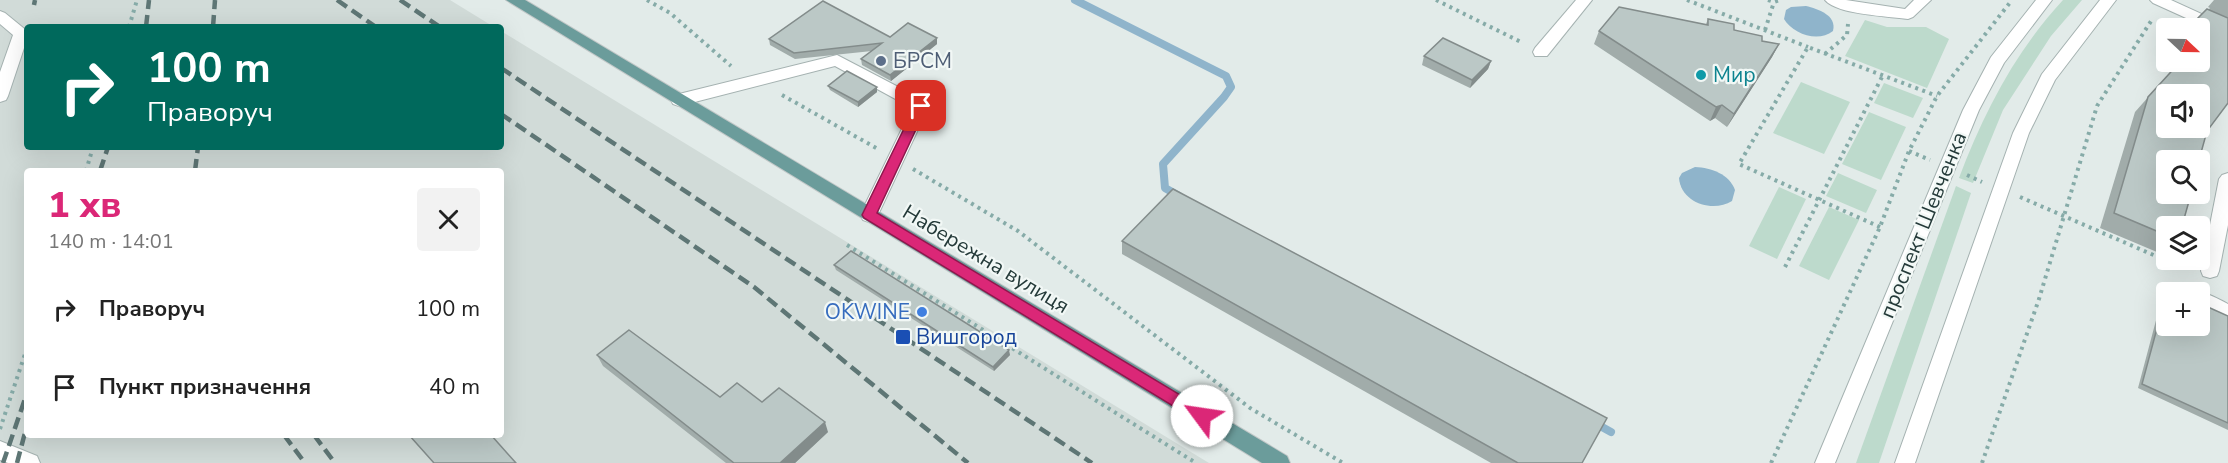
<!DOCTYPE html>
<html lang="uk">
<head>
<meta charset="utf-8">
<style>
	:root { --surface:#fff; --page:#f2f2f2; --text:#222; --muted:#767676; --accent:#db2777 }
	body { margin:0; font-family:"Nunito Sans",sans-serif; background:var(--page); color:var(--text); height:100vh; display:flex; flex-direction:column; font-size:22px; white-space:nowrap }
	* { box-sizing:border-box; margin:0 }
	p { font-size:20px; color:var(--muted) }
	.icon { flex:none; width:33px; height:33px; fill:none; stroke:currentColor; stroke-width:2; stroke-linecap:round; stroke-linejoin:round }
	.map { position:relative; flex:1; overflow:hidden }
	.panel { position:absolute; left:24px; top:168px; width:480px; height:270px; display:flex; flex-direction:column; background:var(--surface); border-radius:6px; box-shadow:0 6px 24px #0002 }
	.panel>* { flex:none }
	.top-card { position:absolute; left:24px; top:24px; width:480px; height:126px; border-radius:6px; box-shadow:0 6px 24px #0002; background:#00695c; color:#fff; overflow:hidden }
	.needle { width:39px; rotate:112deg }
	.fabs { position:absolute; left:2156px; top:18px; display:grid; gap:12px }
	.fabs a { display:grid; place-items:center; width:54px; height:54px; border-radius:6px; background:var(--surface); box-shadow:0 6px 24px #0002; font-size:30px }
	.pin { position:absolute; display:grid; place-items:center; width:51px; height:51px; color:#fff; margin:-26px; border-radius:12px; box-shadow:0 3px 9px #0006 }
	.me { position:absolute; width:66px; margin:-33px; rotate:301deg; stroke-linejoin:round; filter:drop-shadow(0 0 4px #0008) }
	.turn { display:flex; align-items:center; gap:21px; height:126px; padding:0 24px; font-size:27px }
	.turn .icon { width:78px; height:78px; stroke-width:2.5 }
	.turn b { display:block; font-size:42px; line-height:51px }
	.round { display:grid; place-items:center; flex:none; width:63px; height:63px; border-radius:6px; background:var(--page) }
	.summary { display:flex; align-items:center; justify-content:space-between; height:102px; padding:0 24px }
	h1 { font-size:36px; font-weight:800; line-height:45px; color:var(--accent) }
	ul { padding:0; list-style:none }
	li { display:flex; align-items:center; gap:18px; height:78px; padding:0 24px }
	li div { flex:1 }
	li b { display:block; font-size:22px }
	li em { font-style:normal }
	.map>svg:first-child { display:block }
</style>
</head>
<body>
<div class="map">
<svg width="2228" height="463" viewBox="0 0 2228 463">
	<rect width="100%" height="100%" fill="#e2ebe9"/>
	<path fill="#d1dbd8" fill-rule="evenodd" d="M0,0H450L494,27H27V147H501V31L1209,463H0ZM27,171H501V435H27Z"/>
	<g fill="#bddacc">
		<path d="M2063,0H2082L2051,36L2003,110L1973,183L1959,178C1984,112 2015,52 2063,0Z"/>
		<polygon points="1865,20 1887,27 1926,27 1949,39 1927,88 1845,56"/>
		<polygon points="1801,82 1850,102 1824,154 1773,133"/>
		<polygon points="1884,83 1923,98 1913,118 1874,103"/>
		<polygon points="1869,112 1906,127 1881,180 1842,164"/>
		<polygon points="1838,173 1877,190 1866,213 1826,196"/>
		<polygon points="1956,186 1971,193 1879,463 1856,463"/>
		<polygon points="1779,187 1806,199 1777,259 1749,246"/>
		<polygon points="1829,207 1859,220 1829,280 1799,266"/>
	</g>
	<g fill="#8fb4cb">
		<path d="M1806,6C1818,9 1837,15 1833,31C1818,43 1793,34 1784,19L1786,10L1791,7Z"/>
		<path d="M1695,167C1712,168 1729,174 1735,190L1732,201C1713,213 1681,203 1679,178L1682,173Z"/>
	</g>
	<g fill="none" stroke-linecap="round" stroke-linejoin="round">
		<g stroke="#8fb4cb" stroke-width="8">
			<polyline points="1075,0 1226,76 1231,87 1224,97 1163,164 1165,188 1179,196"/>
			<polyline points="1593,422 1611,432"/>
		</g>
		<defs>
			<g id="minor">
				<polygon points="1576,0 1592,0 1547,56 1535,56 1533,52 1535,48"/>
				<path d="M1825,0H1846L1905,9L1914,0H1931L1913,17L1908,19C1888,16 1838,15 1825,0Z"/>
				<polygon points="2036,0 2052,0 2004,63 1979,110 1835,463 1815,463 1963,110 1991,57"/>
				<polygon points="2100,0 2116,0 2055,80 2029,133 1915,463 1895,463 2013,133 2042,74"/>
				<polygon points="2150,0 2171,0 2228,26 2228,37 2153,3"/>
				<polygon points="0,11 5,13 27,31 27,39 8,96 6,100 0,102 0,72 13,35 0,24"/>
				<polygon points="837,55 927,102 929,106 878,215 875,220 869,222 863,220 860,215 912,108 835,66 679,106 673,104 671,100 673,96 679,94"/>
				<polygon points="2228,173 2228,225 2219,271 2217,276 2210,278 2203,276 2201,271 2219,179 2222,175"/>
				<path d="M2196,292C2207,292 2218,299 2228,304V320L2199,307V292Z"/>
				<polygon points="0,441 37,456 40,463 8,463 0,460"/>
			</g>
			<polygon id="major" points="506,0 525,0 1287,456 1290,463 1262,463"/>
		</defs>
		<use href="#minor" stroke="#a5b2b1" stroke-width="2"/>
		<use href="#major" stroke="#c2c8c8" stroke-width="2"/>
		<g stroke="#86aba8" stroke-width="4" stroke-dasharray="3 4.5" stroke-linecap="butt">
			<polyline points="647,0 670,13 731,66"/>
			<polyline points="1436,0 1523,43"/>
			<polyline points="1687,0 1808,47"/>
			<polyline points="1768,0 1774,2 1780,0"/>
			<polyline points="129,27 137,0"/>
			<polyline points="1765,30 1774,2"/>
			<polyline points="1825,54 1847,35 1848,24"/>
			<polyline points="782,95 878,149"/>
			<polyline points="1909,151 1930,160"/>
			<polyline points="913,169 1018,231 1250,408 1343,463"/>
			<polyline points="86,171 93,147"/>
			<polyline points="1967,175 1982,182"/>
			<polyline points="2020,197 2165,260 2188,265"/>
			<polyline points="1880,227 1739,164 1808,47 1937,96"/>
			<polyline points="847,245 1196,463"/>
			<polyline points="1785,267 1883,75"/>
			<polyline points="0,429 27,348"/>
			<polyline points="1771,463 1880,227 1909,151 1937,96 2012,0"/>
			<polyline points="1982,463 2039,299 2097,106 2153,18"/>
		</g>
		<use href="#minor" fill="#fff" fill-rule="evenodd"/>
		<use href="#major" fill="#6b9c9b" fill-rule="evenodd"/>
		<g stroke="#5e7675" stroke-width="4.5" stroke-dasharray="12 6" stroke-linecap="butt">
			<polyline points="337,0 376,27"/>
			<polyline points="400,0 440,27"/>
			<polyline points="34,5 35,0"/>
			<polyline points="146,27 149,0"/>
			<polyline points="213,27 215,0"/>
			<polyline points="501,68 1092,463"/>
			<polyline points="501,114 754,287 968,463"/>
			<polyline points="100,171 108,147"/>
			<polyline points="195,171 198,147"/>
			<polyline points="284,435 305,463"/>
			<polyline points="314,435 335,463"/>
			<polyline points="3,463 27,393"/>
			<polyline points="17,463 27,425"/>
		</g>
	</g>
	<g fill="#a1acaa">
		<polygon points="2214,0 2228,0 2228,103 2207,131 2166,226 2166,253 2164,255 2100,228 2135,112 2174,68 2158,61 2166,51 2166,62 2199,62 2208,10 2210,8 2208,7"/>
		<polygon points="1708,19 1734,30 1762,41 1779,44 1772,57 1727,127 1715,118 1710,121 1594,44 1599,31 1706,24"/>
		<polygon points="890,37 937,44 891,81 862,65 861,59 872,51 795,59 770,45 769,39"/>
		<polygon points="1424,56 1491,61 1488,69 1470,88 1422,65"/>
		<polygon points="828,86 877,87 877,92 858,107 830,90"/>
		<polygon points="1122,241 1582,463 1491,463 1122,254"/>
		<polygon points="834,265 1010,355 994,371 836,270"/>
		<polygon points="2167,290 2173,292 2166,292 2166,326 2228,316 2228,430 2138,388 2163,294"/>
		<polygon points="597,355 720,397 762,402 828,432 795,463 726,463 603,366"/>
	</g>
	<g fill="#838c8b">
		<polygon points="937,38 937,44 891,81 890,75"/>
		<polygon points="1779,44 1772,57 1727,127 1734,114"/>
		<polygon points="1491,61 1488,69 1470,88 1472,80"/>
		<polygon points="877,87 877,92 858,107 858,102"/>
		<polygon points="1722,105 1715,118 1710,121 1716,107"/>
		<polygon points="1009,350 1010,355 994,371 993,367"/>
		<polygon points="825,422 828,432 795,463 780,463"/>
	</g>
	<g fill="#bbc8c6" stroke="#838c8b" stroke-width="1.5" fill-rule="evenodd">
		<polygon points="823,1 890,37 908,23 937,38 890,75 861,59 882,43 794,53 769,39"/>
		<polygon points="1619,7 1708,25 1708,19 1734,24 1734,30 1762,36 1762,41 1779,44 1734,114 1722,105 1716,107 1599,31"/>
		<path d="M2207,9L2228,18V103L2207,131L2199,160H2166V194H2191L2182,226H2166V235L2114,213L2148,97L2180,62H2199V28H2188ZM2166,94H2199V128H2166Z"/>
		<polygon points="1443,38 1491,61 1472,80 1424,56"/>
		<polygon points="847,71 877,87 858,102 828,86"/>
		<polygon points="1173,189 1607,418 1582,463 1518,463 1122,241"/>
		<polygon points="851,251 1009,350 993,367 834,265"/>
		<polygon points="2166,295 2166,326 2199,326 2199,303 2228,316 2228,423 2142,384"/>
		<polygon points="629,330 720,397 737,383 762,402 779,388 825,422 780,463 734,463 597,355"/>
		<polygon points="409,435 491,435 516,463 434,463"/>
	</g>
	<polygon fill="#db2777" stroke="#8e194d" stroke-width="1.5" points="921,101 927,106 877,213 1207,411 1210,416 1207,420 1202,422 1196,420 864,218 862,215 915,106"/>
	<circle fill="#5c6f8a" stroke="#f2f8f6" stroke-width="2" cx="881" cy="61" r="6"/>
	<circle fill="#0f9aa8" stroke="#f2f8f6" stroke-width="2" cx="1701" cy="75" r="6"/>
	<circle fill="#3f7fe0" stroke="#f2f8f6" stroke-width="2" cx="922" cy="312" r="6"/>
	<rect fill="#1a4fb4" stroke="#f2f8f6" stroke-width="2" x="895" y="329" width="16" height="16" rx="3"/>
	<g text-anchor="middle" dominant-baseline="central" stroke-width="4.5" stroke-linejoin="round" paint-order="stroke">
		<g font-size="21" fill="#4e5e75" stroke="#f2f8f6" text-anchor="start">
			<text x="893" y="61">БРСМ</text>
		</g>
		<g font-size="21" fill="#0d838f" stroke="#f2f8f6" text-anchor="start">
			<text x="1713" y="75">Мир</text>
		</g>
		<g font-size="21" fill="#243a39" stroke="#f2f8f6">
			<text transform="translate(1923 225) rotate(-68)">проспект Шевченка</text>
			<text transform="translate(986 259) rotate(31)">Набережна вулиця</text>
		</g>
		<g font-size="21" fill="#366cbe" stroke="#f2f8f6" text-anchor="end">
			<text x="910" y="312">OKWINE</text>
		</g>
		<g font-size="21" fill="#164399" stroke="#f2f8f6" text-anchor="start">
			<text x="916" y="337">Вишгород</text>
		</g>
	</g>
</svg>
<div class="fabs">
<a><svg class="needle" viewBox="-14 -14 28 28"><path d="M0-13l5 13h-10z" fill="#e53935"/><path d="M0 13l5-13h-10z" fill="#767676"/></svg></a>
<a><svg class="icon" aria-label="sound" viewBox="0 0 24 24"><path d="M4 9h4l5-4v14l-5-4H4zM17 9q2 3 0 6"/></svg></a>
<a><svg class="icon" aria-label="search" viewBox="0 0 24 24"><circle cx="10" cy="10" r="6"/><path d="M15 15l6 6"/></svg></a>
<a><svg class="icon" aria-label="layers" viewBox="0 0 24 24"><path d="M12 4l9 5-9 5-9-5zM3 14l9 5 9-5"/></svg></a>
<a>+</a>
</div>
<div class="pin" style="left:921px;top:106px;background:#d93025"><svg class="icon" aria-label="arrive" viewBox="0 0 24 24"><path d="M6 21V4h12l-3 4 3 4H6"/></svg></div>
<svg class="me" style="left:1202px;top:416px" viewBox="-20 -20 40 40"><circle r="19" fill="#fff"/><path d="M0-13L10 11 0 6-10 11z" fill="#db2777"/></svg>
<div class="top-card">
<div class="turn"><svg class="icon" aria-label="right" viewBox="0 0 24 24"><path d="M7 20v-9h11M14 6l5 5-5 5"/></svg><div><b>100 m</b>Праворуч</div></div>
</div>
<section class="panel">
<div class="summary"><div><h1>1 хв</h1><p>140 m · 14:01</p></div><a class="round"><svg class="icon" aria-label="close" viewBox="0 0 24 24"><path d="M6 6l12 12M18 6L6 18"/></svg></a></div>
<ul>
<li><svg class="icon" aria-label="right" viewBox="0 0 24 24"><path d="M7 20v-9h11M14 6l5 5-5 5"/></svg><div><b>Праворуч</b></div><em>100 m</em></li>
<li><svg class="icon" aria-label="arrive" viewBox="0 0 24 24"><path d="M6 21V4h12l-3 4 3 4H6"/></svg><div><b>Пункт призначення</b></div><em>40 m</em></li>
</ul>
</section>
</div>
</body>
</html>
